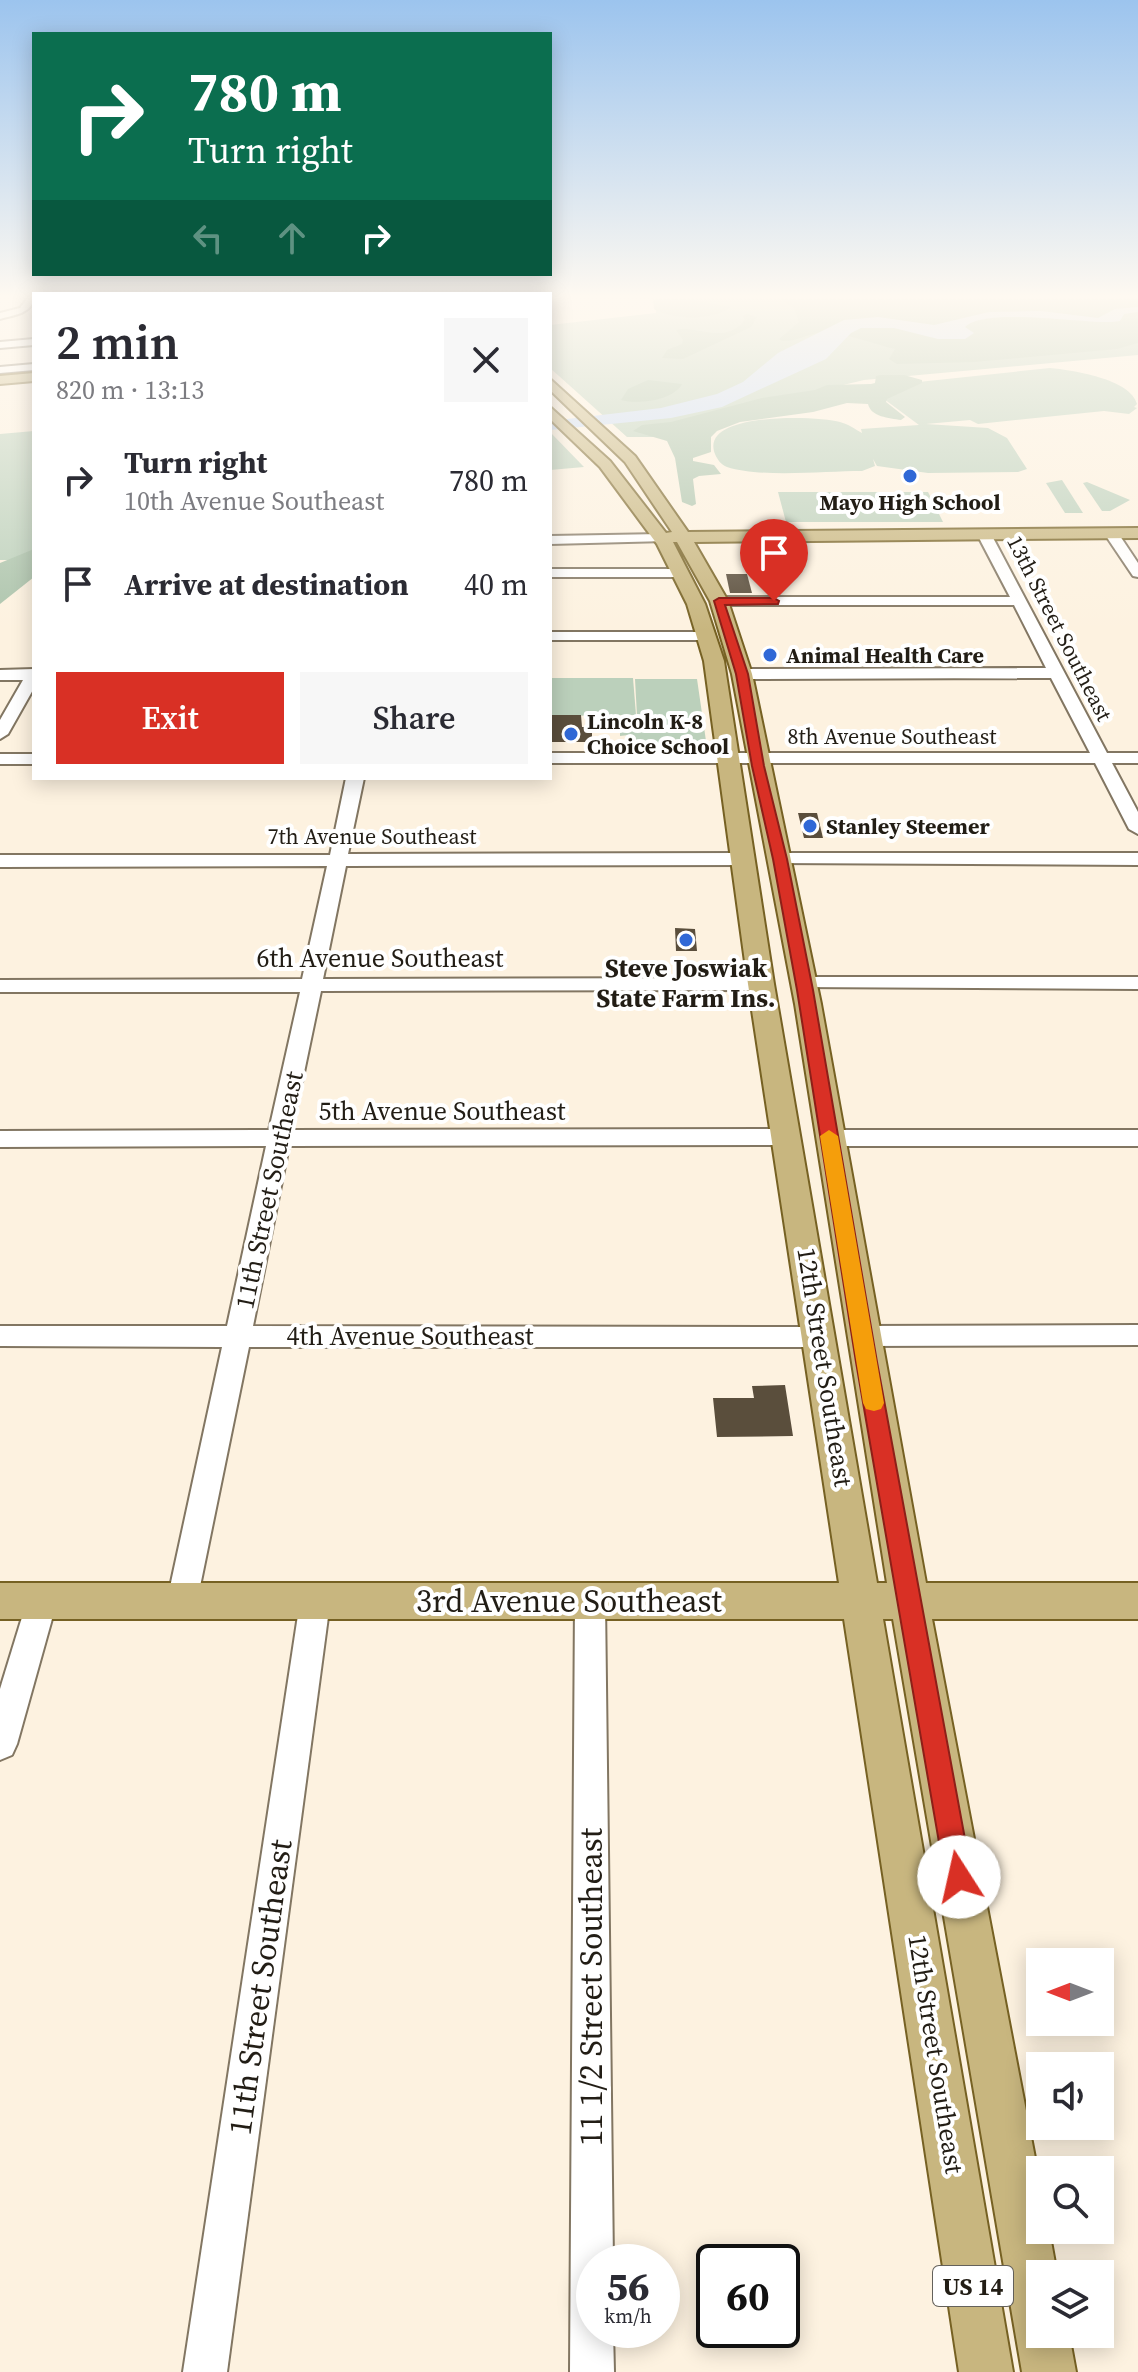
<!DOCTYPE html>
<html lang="en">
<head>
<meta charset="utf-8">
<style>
	:root { --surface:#fff; --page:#f7f7f7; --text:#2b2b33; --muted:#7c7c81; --accent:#d93025 }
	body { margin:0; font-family:"Source Serif 4",serif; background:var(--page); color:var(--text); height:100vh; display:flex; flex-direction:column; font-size:30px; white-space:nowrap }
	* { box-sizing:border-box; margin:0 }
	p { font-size:26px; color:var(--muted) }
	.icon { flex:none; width:44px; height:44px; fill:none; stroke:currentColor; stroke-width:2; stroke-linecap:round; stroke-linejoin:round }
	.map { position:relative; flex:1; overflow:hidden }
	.sheet { position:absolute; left:32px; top:292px; width:520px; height:488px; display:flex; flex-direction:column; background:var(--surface); border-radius:0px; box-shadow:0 4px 20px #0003 }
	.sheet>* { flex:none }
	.banner { position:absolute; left:32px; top:32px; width:520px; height:244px; border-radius:0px; box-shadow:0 4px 20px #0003; background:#0b6e4f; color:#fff; overflow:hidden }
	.needle { width:52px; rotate:270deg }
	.buttons { position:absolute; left:1026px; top:1948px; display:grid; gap:16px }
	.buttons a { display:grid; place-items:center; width:88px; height:88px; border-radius:0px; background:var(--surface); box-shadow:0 4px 20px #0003; font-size:40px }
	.speed { position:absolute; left:576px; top:2244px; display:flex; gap:16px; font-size:40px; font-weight:700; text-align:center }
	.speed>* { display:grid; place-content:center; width:104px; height:104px; border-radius:50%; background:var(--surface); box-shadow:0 4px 20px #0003; line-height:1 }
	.speed small { font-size:20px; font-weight:400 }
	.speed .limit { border:4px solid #111; border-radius:12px; background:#fff; color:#111 }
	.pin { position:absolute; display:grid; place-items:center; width:68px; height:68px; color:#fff; margin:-82px -34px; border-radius:50% 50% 50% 0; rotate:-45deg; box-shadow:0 0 8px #0007 }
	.pin .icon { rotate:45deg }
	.me { position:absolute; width:88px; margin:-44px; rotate:350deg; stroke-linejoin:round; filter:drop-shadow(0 0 6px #0008) }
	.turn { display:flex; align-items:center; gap:28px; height:168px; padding:0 24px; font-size:36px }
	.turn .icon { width:104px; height:104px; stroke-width:2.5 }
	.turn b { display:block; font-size:56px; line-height:68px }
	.lanes { display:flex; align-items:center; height:76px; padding:0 24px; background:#0003; justify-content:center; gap:40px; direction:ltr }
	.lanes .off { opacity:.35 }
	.round { display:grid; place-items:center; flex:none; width:84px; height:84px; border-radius:0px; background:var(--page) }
	.overview { display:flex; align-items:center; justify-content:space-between; height:136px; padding:0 24px }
	h1 { font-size:48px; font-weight:600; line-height:60px }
	.button { display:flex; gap:16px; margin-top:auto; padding:16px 24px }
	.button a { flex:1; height:92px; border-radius:0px; background:var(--accent); color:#fff; font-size:32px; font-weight:600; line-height:92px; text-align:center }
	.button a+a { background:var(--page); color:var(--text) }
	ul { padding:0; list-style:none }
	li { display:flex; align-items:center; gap:24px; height:104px; padding:0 24px }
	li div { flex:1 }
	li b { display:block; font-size:30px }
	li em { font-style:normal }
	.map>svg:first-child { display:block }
</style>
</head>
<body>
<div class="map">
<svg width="1138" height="2372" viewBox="0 0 1138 2372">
	<rect width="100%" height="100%" fill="#fdf2e0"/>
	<g fill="#bbd0bb">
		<polygon points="655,299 1138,299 1138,355 864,380 672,426 674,437 627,437 550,368 550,325 656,313"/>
		<path d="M1050,368C1072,370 1131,379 1137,404L1134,407L1137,408L1129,414L1104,411L978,424L970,420L926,424L988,428L1007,438L1027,469L1018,472L928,473L877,466L873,459L875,466L862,471C825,471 761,478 727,467C721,465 717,459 715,454C698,411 818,416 840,422C848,424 855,429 862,433L861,429L919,425L880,396L890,385Z"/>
		<polygon points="34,431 34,560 0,560 0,434"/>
		<polygon points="550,432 584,467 550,470"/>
		<polygon points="1062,480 1083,513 1065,513 1046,483"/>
		<polygon points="1087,482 1130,500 1110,511 1102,511 1083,483"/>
		<polygon points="778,492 928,492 943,522 786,522"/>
		<polygon points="550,678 633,678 636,715 550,716"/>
		<polygon points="635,679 697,679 706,741 692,748 681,745 631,744 629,735 620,736 620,717 637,716"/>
	</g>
	<g fill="#acc4ac">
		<path d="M653,299H690L730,307C715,321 672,320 654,309Z"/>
		<path d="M780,299H1138V343L1117,349L974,362L897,364L889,359L895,349C870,343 846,332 819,333C806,334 796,342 782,341L779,339L799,322L794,308Z"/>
		<path d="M747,314L757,317L751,327L683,359L662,358L667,350L682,344L683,340L676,330C695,324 725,346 745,320L743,316Z"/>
		<path d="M881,375H904L922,380V383L887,399L886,402L905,417L901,420C889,418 871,417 868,404L847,403L813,412L740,422L717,431L711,437V452L693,458V461L714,465L721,474L699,476L693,479L696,504L692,506L682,502L675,458L667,441L633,431L642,425L671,422L762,398L815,390L827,385L871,384L875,383L876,376Z"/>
		<path d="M648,380L682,384C674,400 638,405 621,400L628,389Z"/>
		<polygon points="34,549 34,577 0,604 0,563"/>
	</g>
	<path fill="#cbddf8" d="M1138,307V312L1124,314L1120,321L1112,322C1080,323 984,307 965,327L974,333L965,339H938L894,328H861L851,333L826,359L722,407L671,418L550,430V421L661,408L717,394L743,382L778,353L844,320L878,317L934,325L989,312L1041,311L1098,318L1115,309Z"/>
	<g fill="#5a4e3c">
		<polygon points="726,574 747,574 752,593 730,593"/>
		<polygon points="550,715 581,715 582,727 592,727 592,742 550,742"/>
		<polygon points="798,813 817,813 823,838 804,838"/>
		<polygon points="675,928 695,929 697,951 676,951"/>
		<polygon points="785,1385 793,1436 717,1437 713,1398 754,1398 752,1386"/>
	</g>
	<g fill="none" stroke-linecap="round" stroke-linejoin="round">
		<defs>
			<g id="minor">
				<path d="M27,299H34C30,314 14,315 0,319V313L20,308Z"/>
				<polygon points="34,339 34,345 0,348 0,342"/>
				<polygon points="34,364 34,370 0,373 0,367"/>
				<polygon points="1111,529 1116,530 1138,563 1138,577 1133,576 1104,533"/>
				<polygon points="984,530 991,534 1107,753 1138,753 1138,763 1112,763 1138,812 1138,834 1129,829 1095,763 550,763 550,753 1090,753 1051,678 742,679 734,674 742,669 1046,668 1014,605 719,605 712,601 719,597 1010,597 977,534"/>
				<polygon points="662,534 669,538 667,541 550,544 550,536"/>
				<polygon points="550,569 680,569 687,573 680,577 550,577"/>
				<polygon points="550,632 707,632 714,636 707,640 550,640"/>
				<polygon points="34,669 34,688 8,734 0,739 0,720 23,680 0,680 0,670"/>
				<rect x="0" y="754" width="34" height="10"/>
				<polygon points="346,778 364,778 348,854 744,853 753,859 744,865 346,866 323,979 761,978 771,984 761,990 321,991 292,1130 788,1129 796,1131 800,1137 796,1143 788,1145 289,1146 253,1326 820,1327 829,1330 833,1337 829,1344 820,1347 249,1347 197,1601 193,1611 182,1615 171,1611 167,1601 222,1347 0,1346 0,1326 227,1326 266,1146 0,1147 0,1131 269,1130 300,992 0,992 0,980 302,979 327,866 0,867 0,855 330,855"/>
				<polygon points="780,853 1138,853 1138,865 773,863 771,859 773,855"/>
				<polygon points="804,977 1138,977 1138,989 797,987 794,983 797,979"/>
				<polygon points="829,1130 1138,1130 1138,1146 829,1146 821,1144 817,1138 821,1132"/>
				<polygon points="1138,1325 1138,1345 862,1346 853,1343 849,1336 853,1329 862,1326"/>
				<polygon points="42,1587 53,1591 57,1601 17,1744 12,1755 0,1760 0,1689 27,1601 31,1591"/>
				<polygon points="590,1587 601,1591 605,1601 613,2262 594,2262 594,2330 613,2330 614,2372 570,2372 575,1601 579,1591"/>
				<polygon points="315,1588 326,1592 330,1602 227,2372 183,2372 300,1602 304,1592"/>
			</g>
			<g id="major">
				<polygon points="34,373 34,381 0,384 0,376"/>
				<path d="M550,379L635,456L688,532L1138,528V538L694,542L728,601L752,674L821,1004L926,1583H1138V1619H932L1040,2184V2230H1049L1057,2274H1040V2334H1069L1076,2372H1022L893,1619H883L1013,2372H959L844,1619H0V1583H839L748,984L704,661L687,604L657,544L600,467L550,419V407L610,461L666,533L672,532L625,462L550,390ZM673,542H677L710,601L732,674L795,1004L887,1583H877L774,984L724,661L705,604Z"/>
			</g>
		</defs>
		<use href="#minor" stroke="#827662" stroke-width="4"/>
		<use href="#major" stroke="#766123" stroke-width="4"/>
		<use href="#minor" fill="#fff" fill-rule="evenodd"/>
		<use href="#major" fill="#c8b67f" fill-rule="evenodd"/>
	</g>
	<linearGradient id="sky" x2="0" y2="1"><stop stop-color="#9cc4ee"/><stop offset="0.47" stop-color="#fef9f1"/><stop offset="1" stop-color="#fef9f1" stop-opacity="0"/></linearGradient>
	<rect width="1138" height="631" fill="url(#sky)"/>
	<polygon fill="#d93025" stroke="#8d1f18" stroke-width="2" points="774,598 779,601 778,604 725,605 748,674 764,766 787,859 813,990 877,1362 972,1877 968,1887 959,1891 949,1887 945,1877 856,1362 797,990 773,859 752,766 736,674 714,601 719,598"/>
	<polygon fill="#f59e0b" points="829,1130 838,1136 884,1403 881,1409 874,1411 866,1409 863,1403 820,1136"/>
	<g fill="#3068d6" stroke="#fff" stroke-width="3">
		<circle cx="910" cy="476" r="8"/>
		<circle cx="770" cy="655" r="8"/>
		<circle cx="571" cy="734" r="8"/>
		<circle cx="810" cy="826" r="8"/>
		<circle cx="686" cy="940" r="8"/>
	</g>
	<g text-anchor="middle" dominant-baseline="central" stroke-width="8" stroke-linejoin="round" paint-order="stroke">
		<g font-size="22" font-weight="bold" fill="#221d15" stroke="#fff" text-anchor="start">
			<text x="910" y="502" text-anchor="middle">Mayo High School</text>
			<text x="786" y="655">Animal Health Care</text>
			<text x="587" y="721">Lincoln K-8<tspan x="587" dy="25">Choice School</tspan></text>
			<text x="826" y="826">Stanley Steemer</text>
		</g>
		<g font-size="22" fill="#221d15" stroke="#fff">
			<text transform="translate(1060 628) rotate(63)">13th Street Southeast</text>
			<text x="892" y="736">8th Avenue Southeast</text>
			<text x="372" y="836">7th Avenue Southeast</text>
		</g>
		<rect fill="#fff" stroke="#64615b" stroke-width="2" x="933" y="2266" width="80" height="40" rx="6"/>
		<g font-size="24" font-weight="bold" fill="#221d15">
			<text x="973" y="2286">US 14</text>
		</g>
		<g font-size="26" fill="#221d15" stroke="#fff">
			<text x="380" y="958">6th Avenue Southeast</text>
			<text x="442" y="1111">5th Avenue Southeast</text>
			<text transform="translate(269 1190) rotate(-78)">11th Street Southeast</text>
			<text x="410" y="1336">4th Avenue Southeast</text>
			<text transform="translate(825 1367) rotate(81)">12th Street Southeast</text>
			<text transform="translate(936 2054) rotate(81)">12th Street Southeast</text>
		</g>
		<g font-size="26" font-weight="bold" fill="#221d15" stroke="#fff">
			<text x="686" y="968">Steve Joswiak<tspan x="686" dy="30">State Farm Ins.</tspan></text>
		</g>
		<g font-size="32" fill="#221d15" stroke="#fff">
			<text x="569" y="1601">3rd Avenue Southeast</text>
			<text transform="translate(260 1987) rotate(-82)">11th Street Southeast</text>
			<text transform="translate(591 1987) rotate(-90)">11 1/2 Street Southeast</text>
		</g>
	</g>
</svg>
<div class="buttons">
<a><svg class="needle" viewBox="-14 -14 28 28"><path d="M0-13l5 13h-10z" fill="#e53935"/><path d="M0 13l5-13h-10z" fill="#7c7c81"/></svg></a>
<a><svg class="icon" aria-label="sound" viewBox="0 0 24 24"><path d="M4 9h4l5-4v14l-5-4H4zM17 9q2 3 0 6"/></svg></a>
<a><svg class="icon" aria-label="search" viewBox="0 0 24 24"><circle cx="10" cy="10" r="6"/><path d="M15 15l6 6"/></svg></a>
<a><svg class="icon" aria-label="layers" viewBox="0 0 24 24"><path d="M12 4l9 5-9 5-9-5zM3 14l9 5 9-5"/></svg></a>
</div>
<div class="speed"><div>56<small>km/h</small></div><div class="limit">60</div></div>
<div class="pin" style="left:774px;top:601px;background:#d93025"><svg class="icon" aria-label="arrive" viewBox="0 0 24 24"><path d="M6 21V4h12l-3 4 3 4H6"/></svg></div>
<svg class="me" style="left:959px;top:1877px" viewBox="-20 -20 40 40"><circle r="19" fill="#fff"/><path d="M0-13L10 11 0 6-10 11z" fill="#d93025"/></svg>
<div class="banner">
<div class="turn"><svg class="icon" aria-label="right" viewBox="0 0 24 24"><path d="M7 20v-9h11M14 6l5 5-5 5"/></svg><div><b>780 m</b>Turn right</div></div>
<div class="lanes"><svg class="icon off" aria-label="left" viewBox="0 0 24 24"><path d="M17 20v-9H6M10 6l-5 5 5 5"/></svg><svg class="icon off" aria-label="ahead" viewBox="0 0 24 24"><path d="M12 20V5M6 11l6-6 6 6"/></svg><svg class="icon" aria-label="right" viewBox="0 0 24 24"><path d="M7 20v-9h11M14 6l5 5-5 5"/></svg></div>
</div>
<section class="sheet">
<div class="overview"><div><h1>2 min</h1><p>820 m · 13:13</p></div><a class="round"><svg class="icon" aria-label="close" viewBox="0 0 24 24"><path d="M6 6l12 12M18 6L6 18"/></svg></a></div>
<ul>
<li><svg class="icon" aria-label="right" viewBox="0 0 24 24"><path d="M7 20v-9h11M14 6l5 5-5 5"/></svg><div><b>Turn right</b><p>10th Avenue Southeast</p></div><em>780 m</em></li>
<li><svg class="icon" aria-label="arrive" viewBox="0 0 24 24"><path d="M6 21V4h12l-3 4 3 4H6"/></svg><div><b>Arrive at destination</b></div><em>40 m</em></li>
</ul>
<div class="button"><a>Exit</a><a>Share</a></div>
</section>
</div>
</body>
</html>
